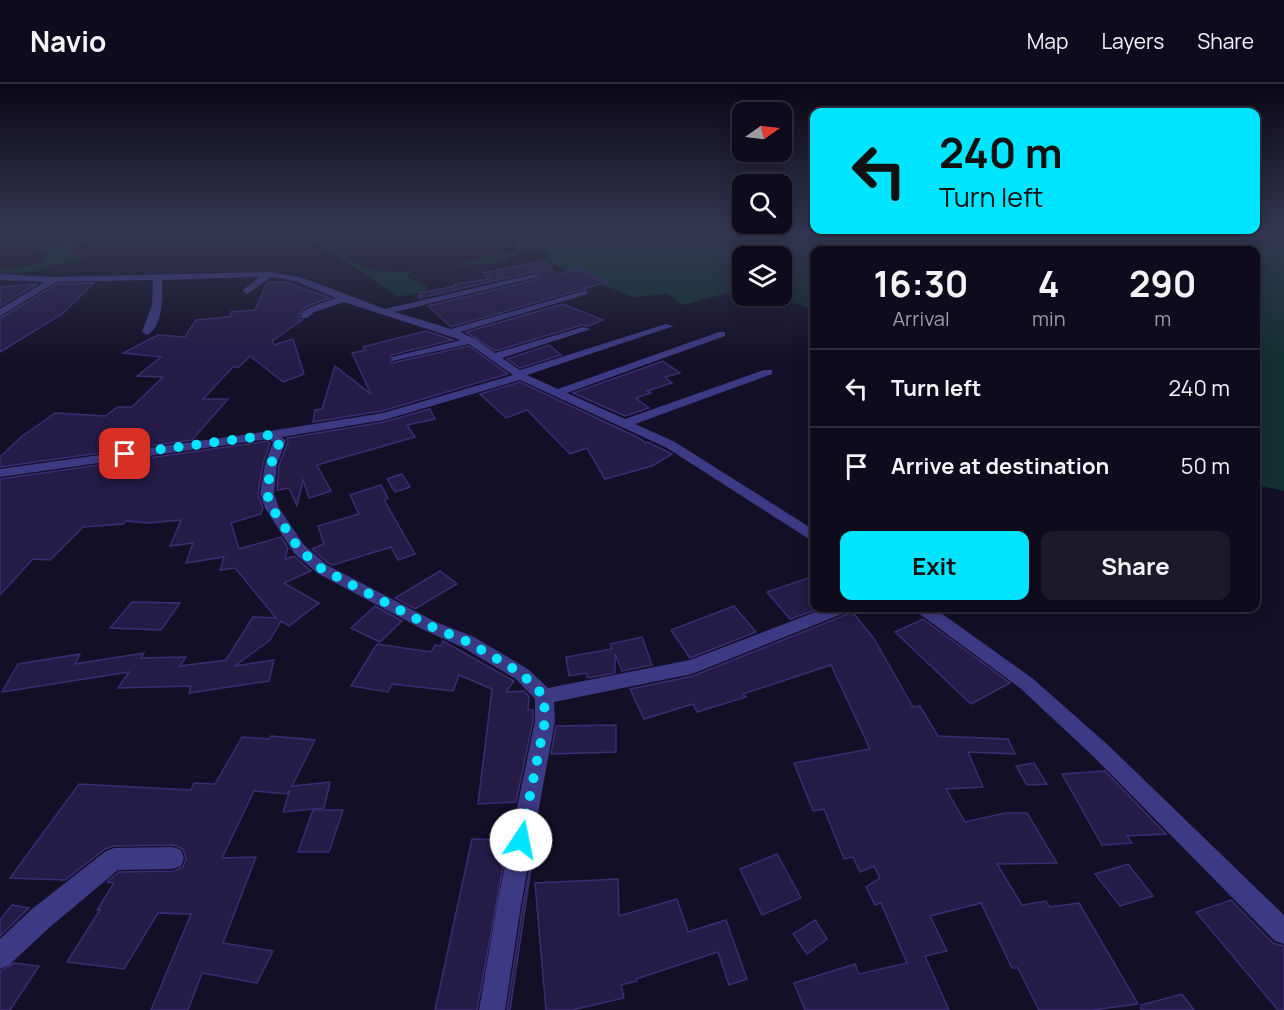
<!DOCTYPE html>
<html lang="en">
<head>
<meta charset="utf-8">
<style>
	:root { --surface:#0e0b1c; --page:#1c1929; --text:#f1f3f6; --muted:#9b9ba3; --line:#2e2b3b; --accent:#00e5ff }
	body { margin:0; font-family:Manrope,sans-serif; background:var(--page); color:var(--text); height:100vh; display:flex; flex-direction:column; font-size:22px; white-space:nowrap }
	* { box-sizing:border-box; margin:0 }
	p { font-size:20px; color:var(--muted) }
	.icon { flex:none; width:33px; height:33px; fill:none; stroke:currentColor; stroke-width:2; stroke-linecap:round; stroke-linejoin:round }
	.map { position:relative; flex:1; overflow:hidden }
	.drawer { position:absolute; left:810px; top:162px; width:450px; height:366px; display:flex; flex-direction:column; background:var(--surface); border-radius:12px; box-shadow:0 3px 15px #0003,0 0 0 2px var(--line) }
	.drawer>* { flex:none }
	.hud { position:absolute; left:810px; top:24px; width:450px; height:126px; border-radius:12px; box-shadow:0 3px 15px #0003,0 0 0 2px var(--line); background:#00e5ff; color:#111; overflow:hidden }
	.needle { width:39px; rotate:76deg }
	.tools { position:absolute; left:732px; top:18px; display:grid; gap:12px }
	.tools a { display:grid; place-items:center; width:60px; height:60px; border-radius:12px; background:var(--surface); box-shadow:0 3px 15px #0003,0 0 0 2px var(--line); font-size:30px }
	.pin { position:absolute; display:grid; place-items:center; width:51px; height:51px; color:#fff; margin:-26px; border-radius:12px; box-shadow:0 3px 9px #0006 }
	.me { position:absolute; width:66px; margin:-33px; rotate:11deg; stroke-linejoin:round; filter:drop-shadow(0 0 4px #0008) }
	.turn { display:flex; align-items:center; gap:21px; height:126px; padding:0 30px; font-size:27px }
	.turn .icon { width:78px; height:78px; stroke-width:2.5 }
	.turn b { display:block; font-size:42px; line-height:51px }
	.eta { display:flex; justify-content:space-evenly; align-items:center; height:102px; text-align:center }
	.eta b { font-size:36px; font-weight:700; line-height:42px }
	.primary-button { display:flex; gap:12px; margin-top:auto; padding:12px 30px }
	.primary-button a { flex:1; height:69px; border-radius:12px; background:var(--accent); color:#111; font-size:24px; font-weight:700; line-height:69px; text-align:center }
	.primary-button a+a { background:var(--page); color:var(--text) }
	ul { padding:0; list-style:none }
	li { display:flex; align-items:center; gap:18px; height:78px; padding:0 30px; border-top:2px solid var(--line) }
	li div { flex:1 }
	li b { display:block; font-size:22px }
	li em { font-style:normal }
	header { display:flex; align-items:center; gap:36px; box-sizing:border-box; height:84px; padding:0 30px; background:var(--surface); border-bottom:2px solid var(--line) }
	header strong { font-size:28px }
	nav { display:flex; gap:33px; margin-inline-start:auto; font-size:21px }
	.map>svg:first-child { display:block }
</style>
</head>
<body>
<header>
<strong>Navio</strong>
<nav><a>Map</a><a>Layers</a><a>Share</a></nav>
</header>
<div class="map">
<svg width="1284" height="926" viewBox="0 0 1284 926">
	<rect width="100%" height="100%" fill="#130f26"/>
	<g fill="#12302f">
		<path d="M79,148H101L70,166L73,171L82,173L80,178L50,181L45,185L32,188L0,189V185C16,184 34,184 46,172L44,169L27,168L62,158Z"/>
		<path d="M290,148H336L315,153C332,163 358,183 377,187C387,189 399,187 410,188L407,193L428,202L425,208L397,213L367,191L319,162Z"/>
		<path d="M494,148H1284V407L1256,401V166H814V226L781,214L762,212H782V172H742V209C723,207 702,217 682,221L668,210L633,213L544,177L549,172L546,167C531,167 515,167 504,179L452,181L511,168L517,164C513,154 503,151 494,148Z"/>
	</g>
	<g fill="#241b47" stroke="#3b2d73" stroke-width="1.5">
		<polygon points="545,177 556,191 578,185 607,198 451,243 428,222 539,195 540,193 533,188 420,214 418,212 422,211 420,209 456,202 455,200 489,195 483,189"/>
		<polygon points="285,198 330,214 307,222 299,230 299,236 302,236 272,257 274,261 293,255 304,290 283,298 250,272 239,283 233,283 203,315 228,315 192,356 0,383 0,373 21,353 55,329 106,332 117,323 132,323 163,293 137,292 161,273 123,269 158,251 185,253 196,236 219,234 231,232 231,228 255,226 267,199"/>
		<polygon points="94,199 62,230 0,268 0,234 57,200"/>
		<polygon points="37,200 0,222 0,203"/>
		<polygon points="563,220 603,236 588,242 582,241 495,267 466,248"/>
		<polygon points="426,247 453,256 391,271 391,279 469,262 508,290 382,327 313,338 315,326 322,325 335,282 371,310 352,269 366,266 363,263"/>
		<polygon points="549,261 561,271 520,284 507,275"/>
		<polygon points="663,277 680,289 665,293 672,299 647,307 651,309 636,314 649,324 625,332 573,309"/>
		<polygon points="520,298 639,354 646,359 648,358 672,370 652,382 605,395 587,364 570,370 527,326 506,334 480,310"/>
		<polygon points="430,325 435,335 407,341 415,353 317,381 331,407 309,414 303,396 297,422 289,404 277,406 279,381 288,358 287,354 384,338"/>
		<polygon points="268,357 270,359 263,380 258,410 263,424 261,430 231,439 239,465 281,453 288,464 285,475 294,472 311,487 284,499 319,519 289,542 281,537 270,556 235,582 274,576 269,597 189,609 191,602 118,604 129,588 2,608 18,580 80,570 75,580 144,569 141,574 186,573 180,582 226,576 253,533 276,534 235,484 220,486 224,473 186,479 193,459 170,462 181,436 148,439 126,437 123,440 83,443 50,476 33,475 0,511 0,395"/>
		<polygon points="402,390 410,403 395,408 387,395"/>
		<polygon points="381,401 388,414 384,416 415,470 398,476 391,463 333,481 328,479 312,465 324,460 318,442 359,430 350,411"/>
		<polygon points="440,487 457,500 415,525 395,514"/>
		<polygon points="808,494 814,501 814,524 821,524 790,535 767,508"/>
		<polygon points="132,518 180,519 161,546 110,544"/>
		<polygon points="375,522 402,537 380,558 351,544"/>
		<polygon points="734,522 756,548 690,574 671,546"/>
		<polygon points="851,526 874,555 913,623 920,622 938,652 1008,655 1015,670 968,668 983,703 946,705 965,738 1005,729 1027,729 1057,779 997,780 1022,821 1046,817 1049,823 1079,819 1138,920 1093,926 1039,926 1018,884 1012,884 981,819 930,832 947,867 925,872 949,926 805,926 794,899 855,880 859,890 907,879 881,819 875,821 866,803 880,794 874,782 860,788 853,773 844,775 824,725 813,727 794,679 870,665 831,581 743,610 746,613 697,628 693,620 644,635 630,605 693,592 848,530"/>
		<polygon points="923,535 1010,599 971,620 895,548"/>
		<polygon points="642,553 652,581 622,587 615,570 615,589 588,594 586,589 569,592 566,573 612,565 610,560"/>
		<polygon points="443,557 514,597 506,608 524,607 529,612 528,626 533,626 533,637 516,718 478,720 492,605 459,591 453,607 392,600 388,608 351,602 377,560 431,568 435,561 441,562"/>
		<polygon points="616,641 616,668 551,670 556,642"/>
		<polygon points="271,652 315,656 292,702 330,698 324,724 283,728 290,706 287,710 254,707 222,774 256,773 223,859 273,867 257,899 202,889 188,926 151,926 191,830 158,829 124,885 67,878 100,826 97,826 114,799 107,798 119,788 174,787 183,783 186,775 183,765 174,761 114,762 105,765 65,796 10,794 79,700 191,706 194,699 215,700 242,653 269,655"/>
		<polygon points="1034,679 1047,700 1027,701 1016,682"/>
		<polygon points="1105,687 1166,750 1127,752 1132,759 1102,761 1062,690"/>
		<polygon points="313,726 343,726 329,768 298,768"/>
		<polygon points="472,755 508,756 477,926 435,926"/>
		<polygon points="535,757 510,926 507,926 523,821"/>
		<polygon points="777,770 801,814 762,831 740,785"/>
		<polygon points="1128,780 1153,812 1120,822 1095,790"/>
		<polygon points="618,795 619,832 677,815 688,848 726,836 747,895 729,901 718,868 636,895 637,897 621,901 624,914 572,926 546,926 535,799"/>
		<polygon points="1231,816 1273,859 1284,862 1284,926 1278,926 1196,828"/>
		<polygon points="12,821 29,824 0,852 0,836"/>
		<polygon points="815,836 827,855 807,870 793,850"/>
		<polygon points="14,879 39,882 10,926 0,926 0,887"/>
		<polygon points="1182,910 1194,926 1141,926 1141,921"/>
	</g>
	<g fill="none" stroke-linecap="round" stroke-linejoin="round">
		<g fill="#3d3a85" fill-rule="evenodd">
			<path d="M269,188L300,193L385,225L534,190L538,193L395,228L451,245L587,206V210L460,248L475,255L495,269L583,243L591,245L502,274L520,286L666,240L674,242L527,291L558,305L719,248H725V252L567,309L625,335L764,286H772V290L635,340L675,358L814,446V457L809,455L667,364L520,296L384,336L282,353L286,357L277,380L274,410L279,424L304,461L327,481L436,538L474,553L528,585L548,604L690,576L826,524H849L847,528L692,590L554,618L555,637L521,821L505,926H479L497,821L535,637V615L516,595L462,563L424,546L317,489L294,469L265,424L260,410L265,380L273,358L268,355L0,393V385L270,347L383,329L513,291L469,260L392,277V273L461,256L344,218L314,228L307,234H301V230L308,224L336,214L295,197L271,193L247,210L243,207L244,205L260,193L162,196C163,211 163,243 147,251L142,248L152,221L153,196L56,198L0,232V225L45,198L0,196V190L54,193Z"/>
			<polygon points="915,524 934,524 1032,594 1108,661 1284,831 1284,860 1275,857 1094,673 1020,604 917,528"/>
			<polygon points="173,763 181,766 184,774 181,782 173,785 118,786 50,843 9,881 0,885 0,855 32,825 106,767 114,764"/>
		</g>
	</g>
	<linearGradient id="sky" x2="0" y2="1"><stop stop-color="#0a0815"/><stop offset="0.53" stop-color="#333752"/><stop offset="1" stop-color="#333752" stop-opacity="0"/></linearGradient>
	<rect width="1284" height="278" fill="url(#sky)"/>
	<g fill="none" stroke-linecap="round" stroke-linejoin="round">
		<polyline stroke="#00e5ff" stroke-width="10" stroke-dasharray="0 18" points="125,370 270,351 280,357 271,380 267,410 272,424 299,465 322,485 430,542 468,558 504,579 522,590 544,612 545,637 521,756"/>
	</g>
</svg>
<div class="tools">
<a><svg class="needle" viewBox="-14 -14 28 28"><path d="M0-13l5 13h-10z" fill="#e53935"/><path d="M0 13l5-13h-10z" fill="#9b9ba3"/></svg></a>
<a><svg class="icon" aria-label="search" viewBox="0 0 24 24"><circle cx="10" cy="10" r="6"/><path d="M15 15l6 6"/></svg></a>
<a><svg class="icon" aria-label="layers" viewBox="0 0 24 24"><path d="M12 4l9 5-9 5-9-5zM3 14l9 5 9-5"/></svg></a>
</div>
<div class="pin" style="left:125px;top:370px;background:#d93025"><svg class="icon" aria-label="arrive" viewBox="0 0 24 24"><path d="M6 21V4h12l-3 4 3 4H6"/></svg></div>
<svg class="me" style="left:521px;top:756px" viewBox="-20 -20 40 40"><circle r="19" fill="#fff"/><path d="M0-13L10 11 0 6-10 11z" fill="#00e5ff"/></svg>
<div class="hud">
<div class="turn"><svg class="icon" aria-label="left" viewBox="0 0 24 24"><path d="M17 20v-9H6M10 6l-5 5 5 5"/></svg><div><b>240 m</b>Turn left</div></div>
</div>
<section class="drawer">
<div class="eta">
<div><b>16:30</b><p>Arrival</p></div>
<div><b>4</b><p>min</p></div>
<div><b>290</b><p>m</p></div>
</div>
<ul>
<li><svg class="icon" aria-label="left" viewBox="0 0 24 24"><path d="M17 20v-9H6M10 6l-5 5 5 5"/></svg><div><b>Turn left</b></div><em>240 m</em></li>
<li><svg class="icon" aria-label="arrive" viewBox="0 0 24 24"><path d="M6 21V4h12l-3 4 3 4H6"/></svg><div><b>Arrive at destination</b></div><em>50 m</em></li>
</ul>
<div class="primary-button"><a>Exit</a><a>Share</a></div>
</section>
</div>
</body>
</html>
